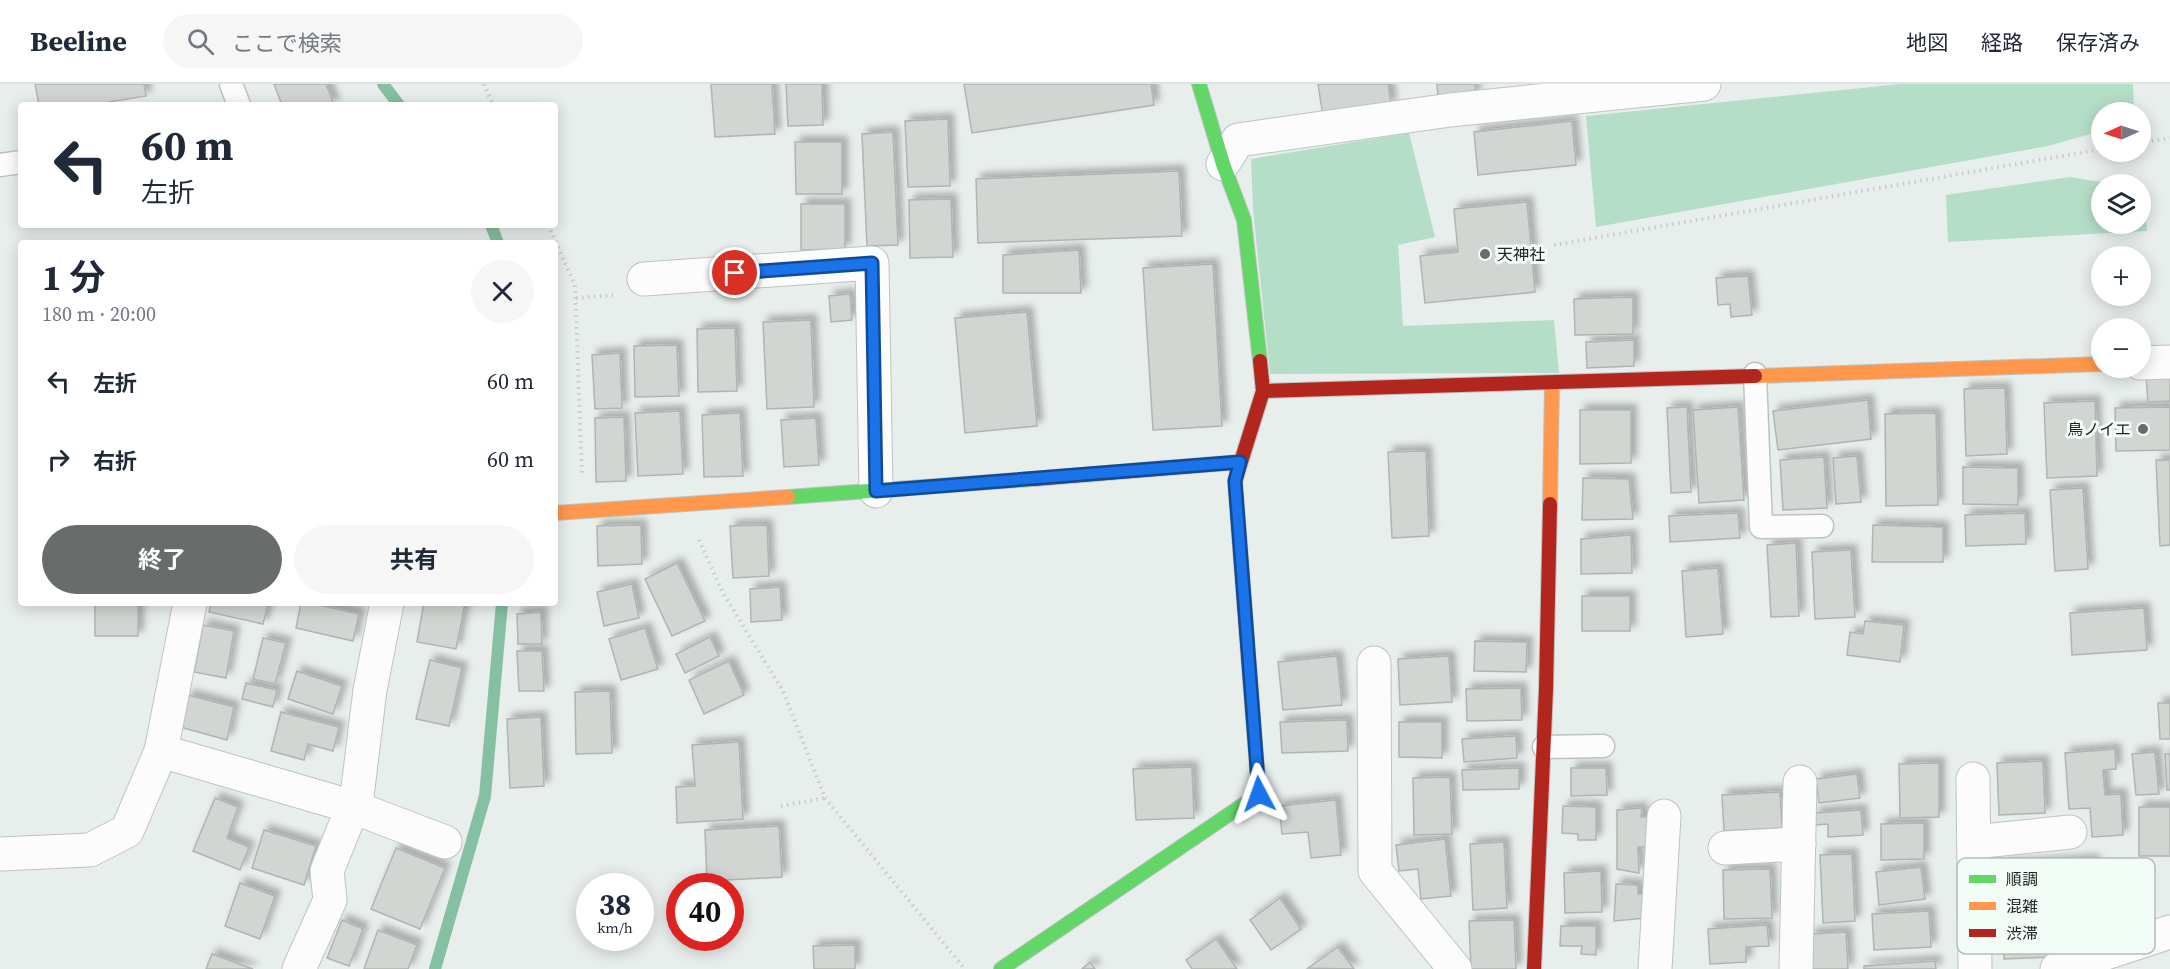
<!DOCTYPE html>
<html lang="ja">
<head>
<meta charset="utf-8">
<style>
	:root { --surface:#fff; --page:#f6f6f7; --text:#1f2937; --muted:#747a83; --line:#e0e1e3; --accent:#686c6a }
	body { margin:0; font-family:"Source Serif 4","Noto Sans JP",serif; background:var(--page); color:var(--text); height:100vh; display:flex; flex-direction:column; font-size:22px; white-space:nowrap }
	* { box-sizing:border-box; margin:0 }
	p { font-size:20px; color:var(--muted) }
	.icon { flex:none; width:33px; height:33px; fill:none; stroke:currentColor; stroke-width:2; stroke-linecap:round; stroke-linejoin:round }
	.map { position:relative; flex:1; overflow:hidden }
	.details { position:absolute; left:18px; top:156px; width:540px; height:366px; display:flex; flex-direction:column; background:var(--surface); border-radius:6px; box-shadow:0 3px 15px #0003 }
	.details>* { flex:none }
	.banner { position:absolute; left:18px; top:18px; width:540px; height:126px; border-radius:6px; box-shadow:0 3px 15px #0003; background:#fff; color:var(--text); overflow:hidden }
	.needle { width:39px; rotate:267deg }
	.tools { position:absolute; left:2091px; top:18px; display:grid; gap:12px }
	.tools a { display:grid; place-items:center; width:60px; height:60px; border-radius:50%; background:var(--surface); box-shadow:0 3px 15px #0003; font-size:30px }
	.speed { position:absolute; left:576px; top:789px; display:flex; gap:12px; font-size:30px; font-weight:700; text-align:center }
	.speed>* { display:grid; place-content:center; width:78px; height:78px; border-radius:50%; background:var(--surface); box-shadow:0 3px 15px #0003; line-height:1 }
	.speed small { font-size:15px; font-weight:400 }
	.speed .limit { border:9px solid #d22; background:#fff; color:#111 }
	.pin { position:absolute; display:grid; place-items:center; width:51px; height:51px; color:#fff; margin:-26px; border:3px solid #fff; border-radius:50%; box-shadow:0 2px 6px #0007 }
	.me { position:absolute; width:66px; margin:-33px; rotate:356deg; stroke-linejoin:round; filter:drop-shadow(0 0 4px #0008) }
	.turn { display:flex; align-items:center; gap:21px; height:126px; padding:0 24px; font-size:27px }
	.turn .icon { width:78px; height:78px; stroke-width:2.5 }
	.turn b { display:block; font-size:42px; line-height:51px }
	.round { display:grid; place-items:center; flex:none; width:63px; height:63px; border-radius:32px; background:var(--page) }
	.summary { display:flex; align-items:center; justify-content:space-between; height:102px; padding:0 24px }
	h1 { font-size:36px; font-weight:700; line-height:45px }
	.cta { display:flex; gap:12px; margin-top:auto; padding:12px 24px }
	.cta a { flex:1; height:69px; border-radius:36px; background:var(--accent); color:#fff; font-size:24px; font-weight:700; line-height:69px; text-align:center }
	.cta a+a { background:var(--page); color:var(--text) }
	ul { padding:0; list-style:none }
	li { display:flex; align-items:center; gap:18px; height:78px; padding:0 24px }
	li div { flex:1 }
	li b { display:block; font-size:22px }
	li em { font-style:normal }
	header { display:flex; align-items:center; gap:36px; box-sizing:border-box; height:84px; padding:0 30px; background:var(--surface); border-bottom:2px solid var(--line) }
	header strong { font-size:28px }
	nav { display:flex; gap:33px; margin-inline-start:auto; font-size:21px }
	.search { width:420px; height:54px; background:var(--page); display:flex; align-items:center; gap:15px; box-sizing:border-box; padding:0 21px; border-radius:33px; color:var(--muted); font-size:22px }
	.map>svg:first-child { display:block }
</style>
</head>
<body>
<header>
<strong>Beeline</strong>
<div class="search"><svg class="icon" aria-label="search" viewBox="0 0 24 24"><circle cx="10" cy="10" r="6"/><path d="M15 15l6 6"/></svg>ここで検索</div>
<nav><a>地図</a><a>経路</a><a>保存済み</a></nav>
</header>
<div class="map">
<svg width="2170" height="885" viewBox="0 0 2170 885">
	<defs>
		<filter id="shadow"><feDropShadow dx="5.5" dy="-5.5" stdDeviation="3" flood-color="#0004"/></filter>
	</defs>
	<rect width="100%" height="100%" fill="#e8eeeb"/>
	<g fill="#b5dec8">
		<polygon points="1901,0 2133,0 2134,28 2102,28 2101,47 2048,62 1596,143 1586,32"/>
		<polygon points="1409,49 1435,153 1398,161 1403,242 1554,236 1559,289 1270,290 1253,125 1251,75"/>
		<polygon points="2070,93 2112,100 2102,100 2102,140 2140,140 2141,106 2144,106 2147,147 1948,158 1946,111"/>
	</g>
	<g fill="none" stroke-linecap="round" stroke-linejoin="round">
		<g stroke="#85c0a2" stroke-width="12">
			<polyline points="383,0 399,21"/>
			<polyline points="491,141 498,159"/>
			<polyline points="435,885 485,712 502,519"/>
		</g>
	</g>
	<g fill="#d1d6d3" stroke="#b0b5b2" stroke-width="1.5" filter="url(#shadow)">
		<polygon points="35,0 144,0 146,12 91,21 39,21"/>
		<polygon points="274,0 326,0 334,21 282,21"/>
		<polygon points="711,0 772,0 775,50 715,53"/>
		<polygon points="786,0 822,0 823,41 788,42"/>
		<polygon points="964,0 1151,0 1154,21 972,49"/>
		<polygon points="1318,0 1388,0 1391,21 1323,32"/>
		<polygon points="1437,0 1475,0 1475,11 1438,12"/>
		<polygon points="948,35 950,102 908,103 905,37"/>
		<polygon points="1572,37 1576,81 1478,91 1474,48"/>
		<polygon points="893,48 898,161 867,162 862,50"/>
		<polygon points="795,58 842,58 842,110 796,110"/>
		<polygon points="1179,87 1182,152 978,159 976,95"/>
		<polygon points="951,115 953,173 910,174 909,116"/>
		<polygon points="1527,118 1535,208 1425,219 1420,172 1458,168 1454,125"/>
		<polygon points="801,120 845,120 845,165 801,166"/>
		<polygon points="1079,166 1081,209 1003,209 1003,171"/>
		<polygon points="1213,180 1222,342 1153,346 1143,184"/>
		<polygon points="1748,192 1752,231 1731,233 1730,220 1718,221 1716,194"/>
		<polygon points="850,210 852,236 831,238 829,212"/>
		<polygon points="1633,213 1633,250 1575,251 1574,215"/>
		<polygon points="1027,228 1037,342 965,349 955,234"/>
		<polygon points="811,236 814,323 767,325 763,238"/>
		<polygon points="735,244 737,307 698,308 697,245"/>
		<polygon points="1634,256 1634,282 1587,284 1586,258"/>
		<polygon points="677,261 679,312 635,313 634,262"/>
		<polygon points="620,269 622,324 595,325 592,271"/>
		<polygon points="2170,288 2170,317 2148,318 2146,290"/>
		<polygon points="2005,304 2007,370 1966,372 1964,305"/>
		<polygon points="1868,316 1871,355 1778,366 1773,327"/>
		<polygon points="2095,317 2097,392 2047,394 2044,319"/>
		<polygon points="1687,323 1691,408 1671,409 1667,324"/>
		<polygon points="1738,323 1744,416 1699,419 1693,326"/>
		<polygon points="2170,323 2170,366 2116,367 2115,324"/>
		<polygon points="1580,326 1631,326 1631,379 1580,380"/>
		<polygon points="680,327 683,390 638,392 635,329"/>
		<polygon points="740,329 743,392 704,393 702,331"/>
		<polygon points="1936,329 1938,421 1886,422 1885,330"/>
		<polygon points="624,333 626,397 596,398 595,334"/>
		<polygon points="816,334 819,381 784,383 781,336"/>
		<polygon points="1426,367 1429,452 1392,454 1388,368"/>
		<polygon points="1857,372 1861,418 1836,420 1833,374"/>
		<polygon points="1824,373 1827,424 1783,426 1780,376"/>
		<polygon points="2156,376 2170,376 2170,461 2160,462"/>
		<polygon points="1963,383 2018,384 2018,421 1963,420"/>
		<polygon points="1583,394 1629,395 1633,435 1582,436"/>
		<polygon points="2083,404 2088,485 2055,487 2050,406"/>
		<polygon points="1738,429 1740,454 1670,458 1669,432"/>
		<polygon points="2025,429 2026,460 1966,462 1965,431"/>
		<polygon points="641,441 642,480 598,482 597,442"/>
		<polygon points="767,441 769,492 733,494 730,442"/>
		<polygon points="1873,441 1943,443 1943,478 1872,478"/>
		<polygon points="1631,451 1632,489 1581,490 1581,455"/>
		<polygon points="1796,459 1799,532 1771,533 1767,461"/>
		<polygon points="1851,466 1855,533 1815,535 1812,468"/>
		<polygon points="677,479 705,537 672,552 645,495"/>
		<polygon points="1718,484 1723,550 1686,553 1682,487"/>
		<polygon points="632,500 639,534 604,542 597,508"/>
		<polygon points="780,503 782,536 751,538 750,505"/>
		<rect x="1582" y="512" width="48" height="35"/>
		<rect x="95" y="519" width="43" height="33"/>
		<polygon points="211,519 268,519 263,540 209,528"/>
		<polygon points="301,519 311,519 359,530 353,557 296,544"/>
		<polygon points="424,519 465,519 456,565 417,558"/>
		<polygon points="2144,524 2147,566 2072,571 2070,529"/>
		<polygon points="541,528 542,560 518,560 517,530"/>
		<polygon points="1865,537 1904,541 1900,578 1847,571 1850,548 1863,550"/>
		<polygon points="203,541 234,547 226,594 194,588"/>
		<polygon points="645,544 658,585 621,596 609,555"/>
		<polygon points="710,553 719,572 685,589 676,570"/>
		<polygon points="263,554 286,559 275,600 253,595"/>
		<polygon points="1475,557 1527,558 1526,588 1474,587"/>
		<polygon points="517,567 542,567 544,607 519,607"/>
		<polygon points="1337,572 1342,621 1283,626 1278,578"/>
		<polygon points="1449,572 1452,618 1400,621 1398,575"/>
		<polygon points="430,576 462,584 449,642 416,635"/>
		<polygon points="729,577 744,611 704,630 689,596"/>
		<polygon points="297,587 342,602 333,630 288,615"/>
		<polygon points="246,599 277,606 273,623 242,615"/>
		<polygon points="1521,604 1522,636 1467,637 1466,605"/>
		<polygon points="610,607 612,669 576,670 575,608"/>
		<polygon points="188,611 234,623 227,656 180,643"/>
		<polygon points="2158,619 2170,619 2170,655 2160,655"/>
		<polygon points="281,628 339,643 333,667 308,660 304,676 271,667"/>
		<polygon points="541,633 544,702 510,704 507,635"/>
		<polygon points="1347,636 1348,667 1282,669 1280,638"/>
		<polygon points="1399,638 1442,638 1442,674 1399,673"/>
		<polygon points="1516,652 1517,674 1464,678 1462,655"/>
		<polygon points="739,658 743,735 677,739 676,703 695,702 692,661"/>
		<polygon points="2115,665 2116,685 2103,686 2105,711 2121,710 2123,751 2092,753 2090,724 2069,725 2065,669"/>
		<polygon points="2155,668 2159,710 2136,711 2132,670"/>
		<polygon points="2165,670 2170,670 2170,706 2167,706"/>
		<polygon points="2043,677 2045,729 1999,731 1997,679"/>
		<polygon points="1939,679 1939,733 1900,734 1899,680"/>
		<polygon points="1192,683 1194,734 1136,736 1133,685"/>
		<polygon points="1519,684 1519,705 1463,706 1462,686"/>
		<polygon points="1571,684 1606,684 1607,711 1571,712"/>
		<polygon points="1857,690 1860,714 1819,719 1816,695"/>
		<polygon points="1450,693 1452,750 1414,751 1413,694"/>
		<polygon points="1780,708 1782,744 1724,747 1722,711"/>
		<polygon points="215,714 238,723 227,754 249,763 240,786 193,767"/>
		<polygon points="1336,716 1341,771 1311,774 1308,748 1282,750 1279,722"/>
		<polygon points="1563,722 1596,723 1596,756 1578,756 1578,750 1562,749"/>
		<rect x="2139" y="723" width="31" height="49"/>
		<polygon points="1642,724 1641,733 1655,733 1654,763 1638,763 1639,789 1617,785 1617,726"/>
		<polygon points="1861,726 1863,751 1828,753 1828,740 1814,741 1814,729"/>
		<polygon points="1924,739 1924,775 1881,776 1881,740"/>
		<polygon points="779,742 782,793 707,797 705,746"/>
		<polygon points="264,746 316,762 304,801 252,784"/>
		<polygon points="1445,755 1451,812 1421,815 1418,785 1399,787 1396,761"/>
		<polygon points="1504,758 1507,824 1473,826 1470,760"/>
		<polygon points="396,764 445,784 420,845 371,825"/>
		<polygon points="1852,770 1855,837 1823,839 1820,771"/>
		<polygon points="2094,776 2097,841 2049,843 2050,873 2004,875 2000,781"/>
		<polygon points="1921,783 1925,815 1879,821 1876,788"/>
		<polygon points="1770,785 1772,834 1724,835 1723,786"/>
		<polygon points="1601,787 1602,828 1565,829 1564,789"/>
		<polygon points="240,799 275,812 260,855 225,842"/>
		<polygon points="1616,800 1638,801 1638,810 1651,810 1646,834 1614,837"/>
		<polygon points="1280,814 1301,845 1271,866 1250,836"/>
		<polygon points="1929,827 1931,863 1874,866 1872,830"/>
		<polygon points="342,836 363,845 349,882 327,874"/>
		<polygon points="1514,836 1516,885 1471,885 1469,837"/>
		<polygon points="1767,841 1769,862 1746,863 1746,878 1710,880 1708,845"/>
		<polygon points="1561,842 1596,842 1596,871 1581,870 1582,862 1560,862"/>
		<polygon points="378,846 417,861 408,885 364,885"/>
		<polygon points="1846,848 1848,885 1812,885 1810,850"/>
		<polygon points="1216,855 1237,885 1192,885 1186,876"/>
		<polygon points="855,861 855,885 814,885 813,862"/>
		<polygon points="1338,863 1354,885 1308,884"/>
		<polygon points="212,870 253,885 206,885"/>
		<polygon points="1935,877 1936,885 1864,885 1864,882"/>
		<polygon points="1090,878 1095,885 1082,885"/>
	</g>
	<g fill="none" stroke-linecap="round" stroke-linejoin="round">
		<defs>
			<g id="lane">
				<polyline points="231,0 239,21"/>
				<polyline points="0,81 21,78"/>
				<polyline points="1755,290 1761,443 1822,442"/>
				<polyline points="1544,663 1603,662"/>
			</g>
			<g id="street">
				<polyline points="1223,80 1238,56 1450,26 1704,0"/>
				<polyline points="644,195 872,179 876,407"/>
				<polyline points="2140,279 2170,278"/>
				<polyline points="1374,579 1375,787 1455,885"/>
				<polyline points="161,667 353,723 445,758"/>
				<polyline points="1973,695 1975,885"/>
				<polyline points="1974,758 2070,748"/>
				<polyline points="1725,764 1799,760"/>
				<polyline points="0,770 90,766 127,747 161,667 190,519"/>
				<polyline points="299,885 330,816 327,787 357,712 370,606 387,519"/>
				<polyline points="1655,885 1664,732"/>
				<polyline points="1796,885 1800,698"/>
				<polyline points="2057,885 2170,848"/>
			</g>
			<g id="fast">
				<polyline points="1199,0 1223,80 1244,136 1260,277"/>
				<polyline points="788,413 1033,395"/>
				<polyline points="1001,885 1259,710 1250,595"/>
			</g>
			<g id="slow">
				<polyline points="1755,292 2102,280"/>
				<polyline points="1550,420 1552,299"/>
				<polyline points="555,429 788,413"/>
			</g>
			<g id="jam">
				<polyline points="1263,307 1755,292"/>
				<polyline points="1033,395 1240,378"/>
				<polyline points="1250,595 1235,397 1263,307 1260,277"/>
				<polyline points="1534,885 1546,605 1550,420"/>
			</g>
		</defs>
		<use href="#lane" stroke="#bec3c1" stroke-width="25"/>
		<use href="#street" stroke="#bec3c1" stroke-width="35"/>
		<use href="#fast" stroke="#bec3c1" stroke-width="16"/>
		<use href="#slow" stroke="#bec3c1" stroke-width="16"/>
		<use href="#jam" stroke="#bec3c1" stroke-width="16"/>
		<g stroke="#c9cbc9" stroke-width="4" stroke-dasharray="1.5 4.5" stroke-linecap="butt">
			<polyline points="484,0 493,21"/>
			<polyline points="2140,59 2170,54"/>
			<polyline points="548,141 575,201 582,393"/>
			<polyline points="1554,161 2102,65"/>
			<polyline points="576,214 613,211"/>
			<polyline points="699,456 723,509 783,607 825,714 964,884"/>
			<polyline points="781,722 825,714"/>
		</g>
		<use href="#lane" stroke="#fcfcfc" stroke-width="22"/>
		<use href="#street" stroke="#fcfcfc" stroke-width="33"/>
		<use href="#fast" stroke="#63d668" stroke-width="14"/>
		<use href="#slow" stroke="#ff974d" stroke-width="14"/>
		<use href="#jam" stroke="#b3261e" stroke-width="14"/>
	</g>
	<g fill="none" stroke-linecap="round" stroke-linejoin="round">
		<defs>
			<polyline id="route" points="735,189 872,179 876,407 1240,378 1235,397 1259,710"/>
		</defs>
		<use href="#route" stroke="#114b97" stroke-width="15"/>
		<use href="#route" stroke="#1a73e8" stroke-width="10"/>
	</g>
	<g fill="#686c6a" stroke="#f3fdf7" stroke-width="2">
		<circle cx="1485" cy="170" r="6"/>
		<circle cx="2143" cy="345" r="6"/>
	</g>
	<g text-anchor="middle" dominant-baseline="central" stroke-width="6" stroke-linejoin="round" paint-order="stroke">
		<g font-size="16" fill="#232624" stroke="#f3fdf7" text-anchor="start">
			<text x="1497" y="170">天神社</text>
			<text x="2131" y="345" text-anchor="end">鳥ノイエ</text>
		</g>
	</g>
	<rect x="1957" y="774" width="198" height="96" rx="9" fill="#f3fdf7" stroke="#b5bcb8" stroke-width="1.5"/>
	<rect x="1969" y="791" width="27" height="8" fill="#63d668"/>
	<rect x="1969" y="818" width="27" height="8" fill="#ff974d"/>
	<rect x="1969" y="845" width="27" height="8" fill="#b3261e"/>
	<g font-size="16" fill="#232624">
		<text x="2006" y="801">順調</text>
		<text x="2006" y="828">混雑</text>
		<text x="2006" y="855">渋滞</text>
	</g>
</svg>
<div class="tools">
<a><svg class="needle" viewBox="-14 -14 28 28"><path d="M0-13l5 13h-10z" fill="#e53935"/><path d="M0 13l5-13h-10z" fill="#747a83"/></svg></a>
<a><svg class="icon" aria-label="layers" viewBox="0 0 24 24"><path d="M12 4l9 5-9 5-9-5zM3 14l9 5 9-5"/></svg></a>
<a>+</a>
<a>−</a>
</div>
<div class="speed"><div>38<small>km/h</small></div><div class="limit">40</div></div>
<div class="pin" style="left:735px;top:189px;background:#d93025"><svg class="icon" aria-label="arrive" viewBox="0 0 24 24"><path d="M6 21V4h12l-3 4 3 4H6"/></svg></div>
<svg class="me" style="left:1259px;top:710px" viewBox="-20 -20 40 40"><path d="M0-17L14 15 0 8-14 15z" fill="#1a73e8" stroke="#fff" stroke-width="4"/></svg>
<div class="banner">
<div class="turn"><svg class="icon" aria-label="left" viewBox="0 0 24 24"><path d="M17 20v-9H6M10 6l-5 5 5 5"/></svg><div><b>60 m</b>左折</div></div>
</div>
<section class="details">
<div class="summary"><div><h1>1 分</h1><p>180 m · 20:00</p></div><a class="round"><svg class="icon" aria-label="close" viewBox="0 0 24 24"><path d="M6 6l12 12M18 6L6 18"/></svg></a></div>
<ul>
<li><svg class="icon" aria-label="left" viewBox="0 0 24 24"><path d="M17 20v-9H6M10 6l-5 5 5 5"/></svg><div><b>左折</b></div><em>60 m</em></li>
<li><svg class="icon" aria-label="right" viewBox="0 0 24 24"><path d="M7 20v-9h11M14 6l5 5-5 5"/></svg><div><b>右折</b></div><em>60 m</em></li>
</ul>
<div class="cta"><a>終了</a><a>共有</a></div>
</section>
</div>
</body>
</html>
